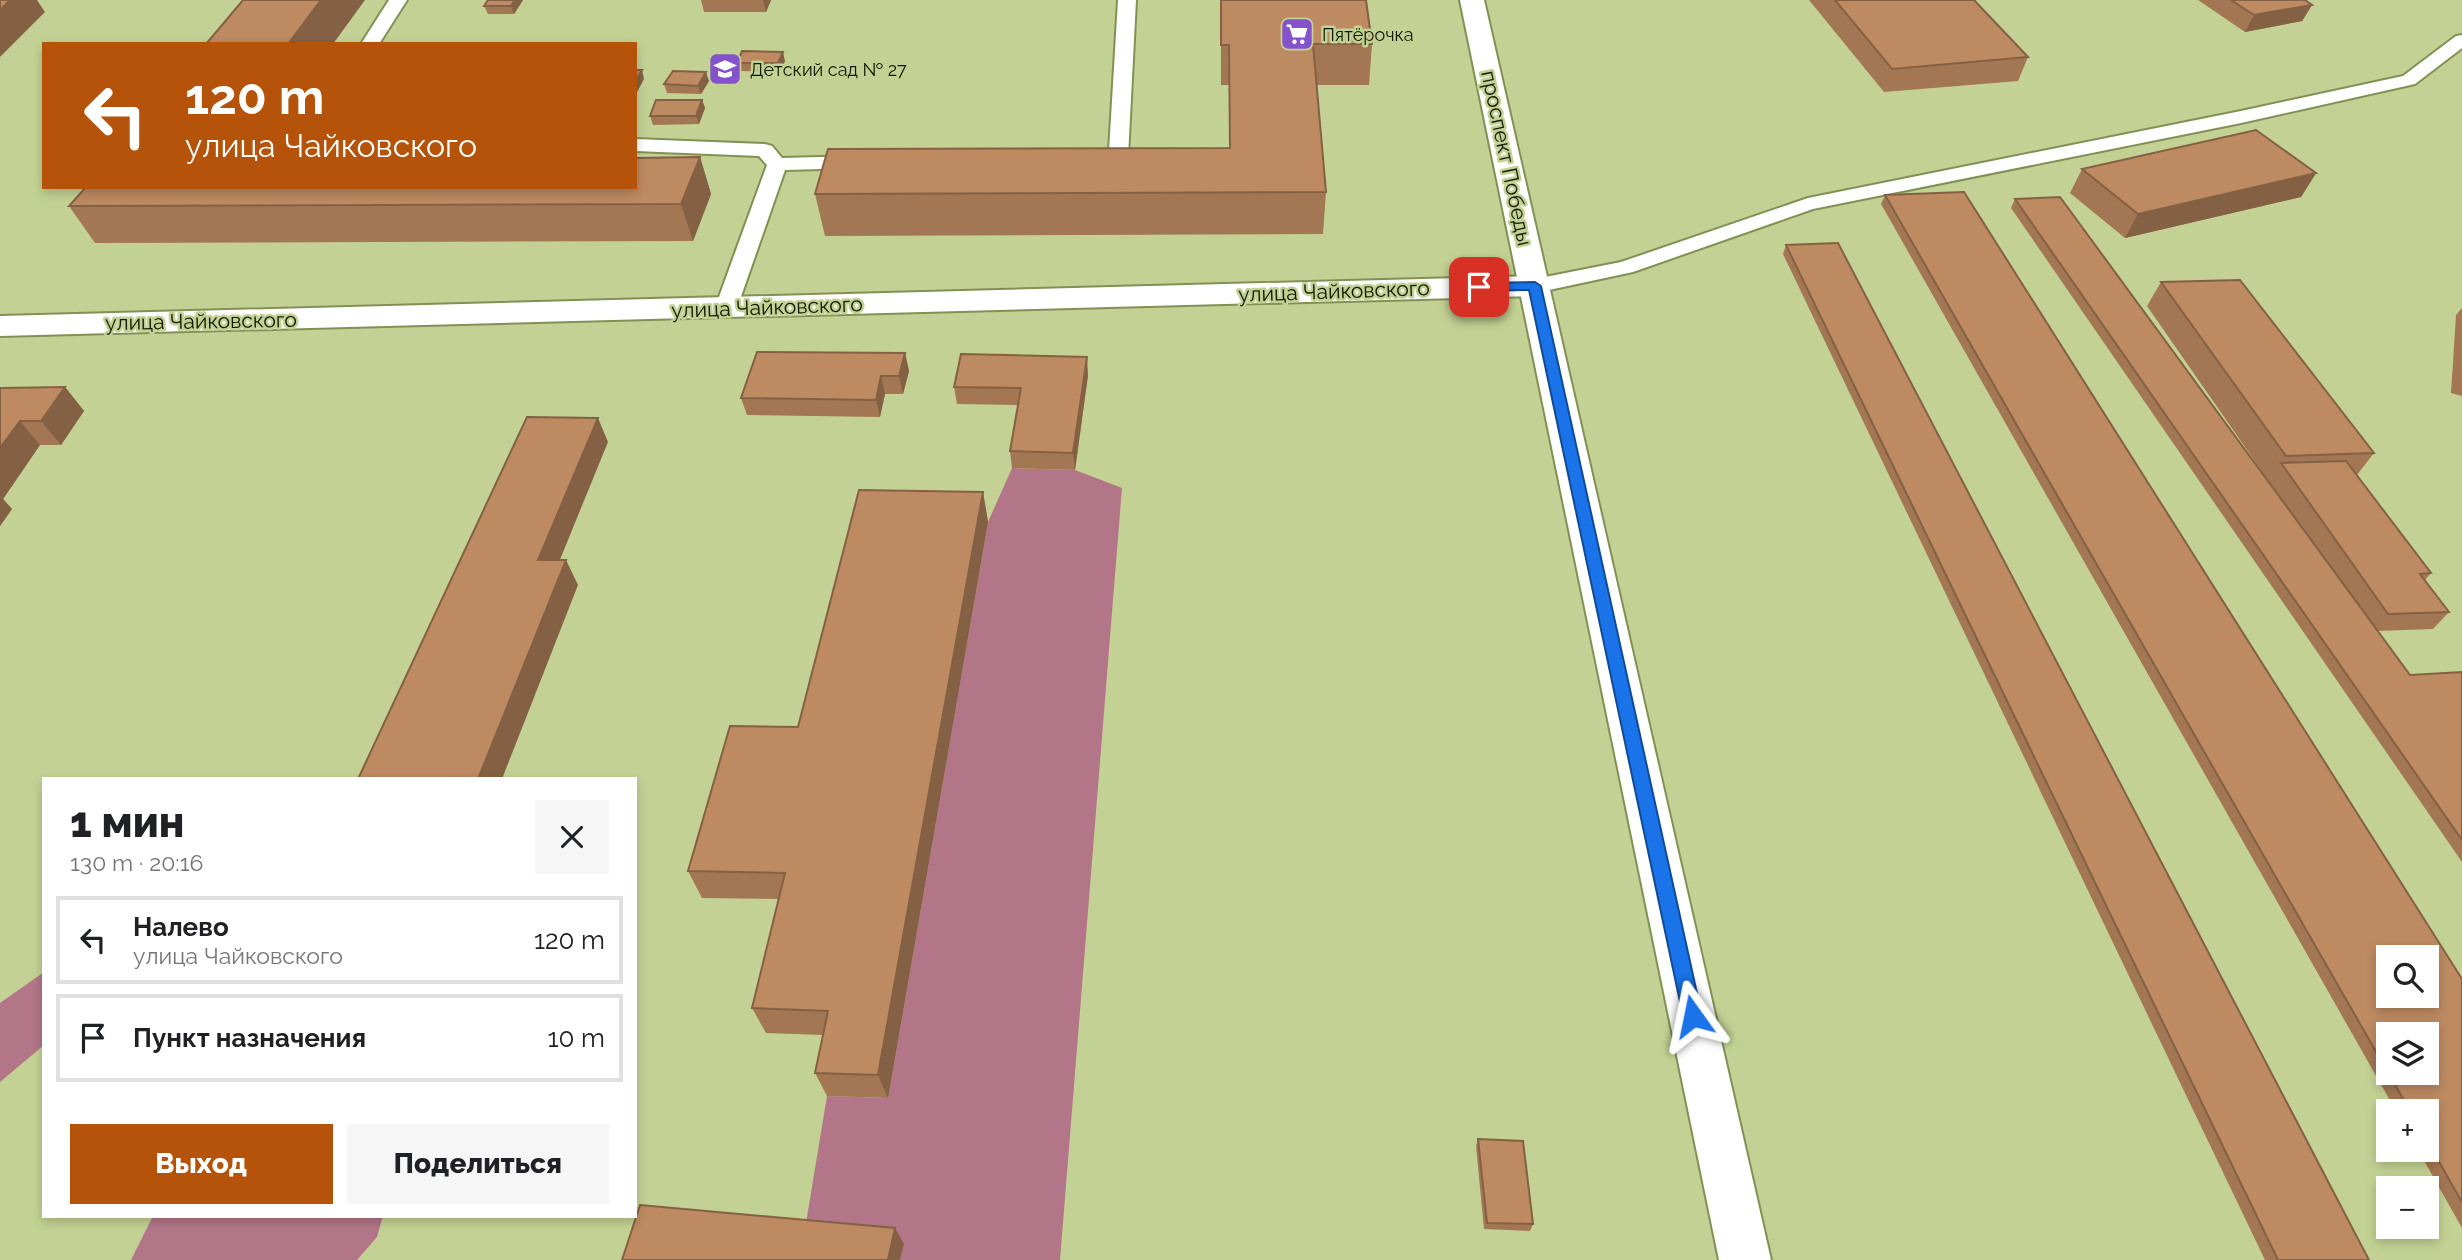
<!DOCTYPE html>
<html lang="ru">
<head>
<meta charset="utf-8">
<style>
	:root { --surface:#fff; --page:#f6f6f6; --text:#202124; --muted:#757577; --line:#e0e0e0; --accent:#b45309 }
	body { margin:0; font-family:Raleway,sans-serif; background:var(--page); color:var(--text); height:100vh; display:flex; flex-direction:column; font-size:26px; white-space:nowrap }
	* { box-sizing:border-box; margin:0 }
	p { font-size:23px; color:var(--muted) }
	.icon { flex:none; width:38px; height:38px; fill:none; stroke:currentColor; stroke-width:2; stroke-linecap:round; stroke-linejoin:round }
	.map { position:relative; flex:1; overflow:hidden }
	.panel { position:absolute; left:42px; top:777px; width:595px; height:441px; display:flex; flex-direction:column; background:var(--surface); border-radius:0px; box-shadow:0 4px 10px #0003 }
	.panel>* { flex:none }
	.guide { position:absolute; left:42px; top:42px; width:595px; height:147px; border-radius:0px; box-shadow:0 4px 10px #0003; background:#b45309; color:#fff; overflow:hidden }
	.fabs { position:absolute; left:2376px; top:945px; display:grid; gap:14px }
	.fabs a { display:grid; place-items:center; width:63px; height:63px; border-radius:0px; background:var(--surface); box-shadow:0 4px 10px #0003; font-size:35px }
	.pin { position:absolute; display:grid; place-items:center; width:60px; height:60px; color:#fff; margin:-30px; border-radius:14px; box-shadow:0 4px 10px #0006 }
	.me { position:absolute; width:77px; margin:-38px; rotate:348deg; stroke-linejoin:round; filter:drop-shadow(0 0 5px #0008) }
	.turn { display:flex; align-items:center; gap:24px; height:147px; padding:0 28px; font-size:32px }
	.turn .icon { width:91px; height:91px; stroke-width:2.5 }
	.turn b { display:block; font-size:49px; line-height:60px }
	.round { display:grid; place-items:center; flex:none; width:74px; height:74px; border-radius:0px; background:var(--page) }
	.overview { display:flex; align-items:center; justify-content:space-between; height:119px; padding:0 28px }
	h1 { font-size:42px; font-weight:800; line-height:52px }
	.primary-button { display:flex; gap:14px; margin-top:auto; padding:14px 28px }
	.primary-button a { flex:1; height:80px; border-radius:0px; background:var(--accent); color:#fff; font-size:28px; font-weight:800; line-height:80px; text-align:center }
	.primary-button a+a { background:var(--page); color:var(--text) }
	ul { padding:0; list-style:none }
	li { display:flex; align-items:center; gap:21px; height:88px; margin:0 14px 10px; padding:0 14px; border:4px solid var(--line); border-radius:0px }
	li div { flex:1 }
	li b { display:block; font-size:26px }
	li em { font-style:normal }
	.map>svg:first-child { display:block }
</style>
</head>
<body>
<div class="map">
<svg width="2462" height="1260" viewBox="0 0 2462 1260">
	<rect width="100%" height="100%" fill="#c3d294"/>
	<g fill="#b37689">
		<polygon points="1012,468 1075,470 1122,488 1060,1260 900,1260 903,1244 804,1235 827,1096 888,1098 988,522"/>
		<polygon points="44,972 44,1045 0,1082 0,1003"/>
		<polygon points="153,1216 383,1216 377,1237 357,1260 131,1260"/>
	</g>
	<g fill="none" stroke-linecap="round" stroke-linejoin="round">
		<defs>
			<g id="service">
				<polygon points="389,0 407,0 379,44 361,44"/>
				<path d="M1118,0H1136L1128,157C1119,166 1098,164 1085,161L1082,157L1085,153L1109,151Z"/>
				<polygon points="2462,35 2462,48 2415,84 2241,123 1813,209 1633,272 1535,293 1528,291 1524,286 1528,281 1535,279 1621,262 1808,198 2241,111 2403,76 2456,36"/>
				<polygon points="635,139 765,144 772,146 782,158 858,156 868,162 858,168 785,170 737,308 734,313 718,313 715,308 767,165 759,156 635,151"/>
			</g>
			<polygon id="minor" points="1535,276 1546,279 1551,286 1546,293 1535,296 0,336 0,316"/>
			<polygon id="tertiary" points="1460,0 1484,0 1771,1260 1719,1260"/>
		</defs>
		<use href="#service" stroke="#829054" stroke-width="4"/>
		<use href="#minor" stroke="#829054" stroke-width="4"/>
		<use href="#tertiary" stroke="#829054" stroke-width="4"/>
		<use href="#service" fill="#fff" fill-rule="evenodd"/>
		<use href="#minor" fill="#fff" fill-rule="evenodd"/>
		<use href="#tertiary" fill="#fff" fill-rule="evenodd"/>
	</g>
	<g fill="#a37753">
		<polygon points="488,0 523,0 514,14 488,14 484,6"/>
		<polygon points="701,0 771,0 766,12 704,12"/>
		<polygon points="1221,0 1372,44 1369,85 1317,85 1326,192 1323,234 825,236 815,194 1230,148 1229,85 1221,85"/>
		<polygon points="1809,0 1974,0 2028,57 2018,81 1884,92"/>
		<polygon points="2198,0 2305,0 2312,5 2302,21 2245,32"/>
		<polygon points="785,61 780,72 739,71 737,63"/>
		<polygon points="709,81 701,94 667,93 664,84"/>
		<polygon points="702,100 705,108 699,124 653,125 650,116"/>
		<polygon points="700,157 711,194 693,241 95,243 69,206"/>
		<polygon points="2082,169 2316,173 2301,197 2125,238 2070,193"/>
		<polygon points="1885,195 2462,979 2462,1228 2418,1150 2427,1150 2427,1111 2396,1111 1881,204"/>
		<polygon points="2015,199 2290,512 2147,306 2161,282 2374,453 2357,475 2431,573 2425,580 2449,612 2433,629 2377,631 2410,675 2462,672 2462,862 2011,208"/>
		<polygon points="1786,245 2369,1260 2265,1260 1783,254"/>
		<polygon points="2462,308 2462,396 2451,393 2456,315"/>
		<polygon points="905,353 909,371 903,394 885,394 880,417 747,415 741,398"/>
		<polygon points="1088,375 1075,470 1012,468 1010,451 1018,405 957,404 954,387"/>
		<polygon points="65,387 84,411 61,445 40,445 3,499 12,509 0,526 0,388"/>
		<polygon points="983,492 988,522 888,1098 827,1096 815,1073 823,1035 766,1033 752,1008 779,899 702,898 688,871 798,727"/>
		<polygon points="1478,1139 1533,1224 1530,1231 1484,1229 1476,1146"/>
	</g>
	<g fill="#846144">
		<polygon points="10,0 37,0 45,12 0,57 0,10"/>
		<polygon points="321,0 365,0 333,44 288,44"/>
		<polygon points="515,0 523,0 514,14 511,6"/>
		<polygon points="763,0 771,0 766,12"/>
		<polygon points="2312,5 2302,21 2245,32 2254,15"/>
		<polygon points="783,52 785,61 780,72 778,63"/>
		<polygon points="642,70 644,79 636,94 635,82"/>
		<polygon points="706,72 709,81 701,94 698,86"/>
		<polygon points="702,100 705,108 699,124 696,116"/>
		<polygon points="700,157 711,194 693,241 681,204"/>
		<polygon points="2316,173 2301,197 2125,238 2138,214"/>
		<polygon points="905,353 909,371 903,394 899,376"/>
		<polygon points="1087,357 1088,375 1075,470 1073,453"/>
		<polygon points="881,376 885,394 880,417 876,400"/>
		<polygon points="65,387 84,411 61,445 41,421"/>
		<polygon points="598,418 608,442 550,584 538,560"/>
		<polygon points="20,421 40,445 3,499 12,509 0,526 0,448"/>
		<polygon points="983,492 988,522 888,1098 878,1075"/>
		<polygon points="566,560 578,585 502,779 478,779"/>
		<polygon points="895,1228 904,1244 900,1260 888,1260"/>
	</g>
	<g fill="#bd8a61" stroke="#846144" stroke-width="2" fill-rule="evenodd">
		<polygon points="0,0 10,0 0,10"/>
		<polygon points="243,0 321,0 288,44 206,44"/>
		<polygon points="488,0 515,0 511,6 484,6"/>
		<polygon points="1221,0 1366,0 1372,44 1313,44 1326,192 815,194 828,149 1230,148 1229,45 1221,45"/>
		<polygon points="1835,0 1974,0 2028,57 1892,69"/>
		<polygon points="2231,0 2305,0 2312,5 2254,15"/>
		<polygon points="742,51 783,52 778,63 737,63"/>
		<polygon points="635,70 642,70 635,82"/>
		<polygon points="673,71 706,72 698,86 664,84"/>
		<polygon points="656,100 702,100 696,116 650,116"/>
		<polygon points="2256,130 2316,173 2138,214 2082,169"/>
		<polygon points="700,157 681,204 69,206 86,187 635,187 635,158"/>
		<path d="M1964,192L2462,979V1202L2427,1141V1111H2410L1885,195ZM2389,957H2427V996H2389ZM2389,1034H2427V1073H2389Z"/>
		<polygon points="2060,197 2410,675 2462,672 2462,840 2015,199"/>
		<polygon points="1838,243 2369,1260 2278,1260 1786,245"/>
		<polygon points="2240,280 2374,453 2286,456 2161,282"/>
		<polygon points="757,352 905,353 899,376 881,376 876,400 741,398"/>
		<polygon points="961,354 1087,357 1073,453 1010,451 1021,388 954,387"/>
		<polygon points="65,387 41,421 20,421 0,448 0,388"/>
		<polygon points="527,417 598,418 538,560 566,560 478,779 358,779"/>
		<polygon points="2346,461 2431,573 2420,574 2449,612 2388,614 2281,463"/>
		<polygon points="859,490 983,492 878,1075 815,1073 828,1011 752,1008 785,873 688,871 730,726 798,727"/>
		<polygon points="1478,1139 1523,1141 1533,1224 1487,1223"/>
		<polygon points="640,1205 895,1228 888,1260 622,1260"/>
	</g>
	<polygon fill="#1a73e8" stroke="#114b97" stroke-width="2" points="1535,282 1541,286 1702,1016 1699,1023 1693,1025 1686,1023 1683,1016 1529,290 1479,291 1472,287 1479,283"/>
	<defs>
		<symbol id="supermarket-square" viewBox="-11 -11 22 22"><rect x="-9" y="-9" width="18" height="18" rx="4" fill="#8453cb" stroke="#c3d294"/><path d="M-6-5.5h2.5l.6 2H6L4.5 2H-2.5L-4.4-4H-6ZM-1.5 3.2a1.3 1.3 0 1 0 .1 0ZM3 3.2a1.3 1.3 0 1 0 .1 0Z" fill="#fff"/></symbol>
		<symbol id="school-square" viewBox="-11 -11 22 22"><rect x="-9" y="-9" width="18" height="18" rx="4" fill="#8453cb" stroke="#c3d294"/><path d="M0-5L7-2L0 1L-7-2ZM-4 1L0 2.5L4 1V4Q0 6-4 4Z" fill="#fff"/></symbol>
	</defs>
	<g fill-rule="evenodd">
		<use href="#supermarket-square" x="1278" y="15" width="38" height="38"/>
		<use href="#school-square" x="706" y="50" width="38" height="38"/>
	</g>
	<g text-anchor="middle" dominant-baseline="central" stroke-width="5" stroke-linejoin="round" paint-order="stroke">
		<g font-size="18" fill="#131802" stroke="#c3d294" text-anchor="start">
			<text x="1322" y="34">Пятёрочка</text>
			<text x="750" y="69">Детский сад № 27</text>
		</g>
		<g font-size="21" fill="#131802" stroke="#c3d294">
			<text transform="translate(1507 158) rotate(78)">проспект Победы</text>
			<text transform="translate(1334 291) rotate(-2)">улица Чайковского</text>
			<text transform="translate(767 307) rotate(-2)">улица Чайковского</text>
			<text transform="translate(201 321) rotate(-1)">улица Чайковского</text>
		</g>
	</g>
</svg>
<div class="fabs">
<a><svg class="icon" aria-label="search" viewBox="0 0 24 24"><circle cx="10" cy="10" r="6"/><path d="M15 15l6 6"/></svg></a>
<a><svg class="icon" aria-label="layers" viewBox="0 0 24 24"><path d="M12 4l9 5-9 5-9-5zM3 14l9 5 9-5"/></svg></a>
<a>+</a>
<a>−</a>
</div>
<div class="pin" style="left:1479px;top:287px;background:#d93025"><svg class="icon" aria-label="arrive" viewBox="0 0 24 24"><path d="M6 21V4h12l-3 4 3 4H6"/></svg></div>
<svg class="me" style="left:1693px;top:1016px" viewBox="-20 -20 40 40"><path d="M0-17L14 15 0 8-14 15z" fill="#1a73e8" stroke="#fff" stroke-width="4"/></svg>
<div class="guide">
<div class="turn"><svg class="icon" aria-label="left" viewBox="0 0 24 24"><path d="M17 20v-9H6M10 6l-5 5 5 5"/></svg><div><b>120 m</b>улица Чайковского</div></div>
</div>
<section class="panel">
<div class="overview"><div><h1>1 мин</h1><p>130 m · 20:16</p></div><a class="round"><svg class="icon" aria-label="close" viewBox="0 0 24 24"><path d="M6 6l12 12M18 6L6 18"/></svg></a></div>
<ul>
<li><svg class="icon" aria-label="left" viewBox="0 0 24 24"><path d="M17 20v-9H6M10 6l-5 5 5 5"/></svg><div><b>Налево</b><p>улица Чайковского</p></div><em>120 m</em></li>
<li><svg class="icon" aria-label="arrive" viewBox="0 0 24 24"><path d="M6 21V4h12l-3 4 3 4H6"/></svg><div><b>Пункт назначения</b></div><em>10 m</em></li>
</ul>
<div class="primary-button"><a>Выход</a><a>Поделиться</a></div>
</section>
</div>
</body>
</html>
